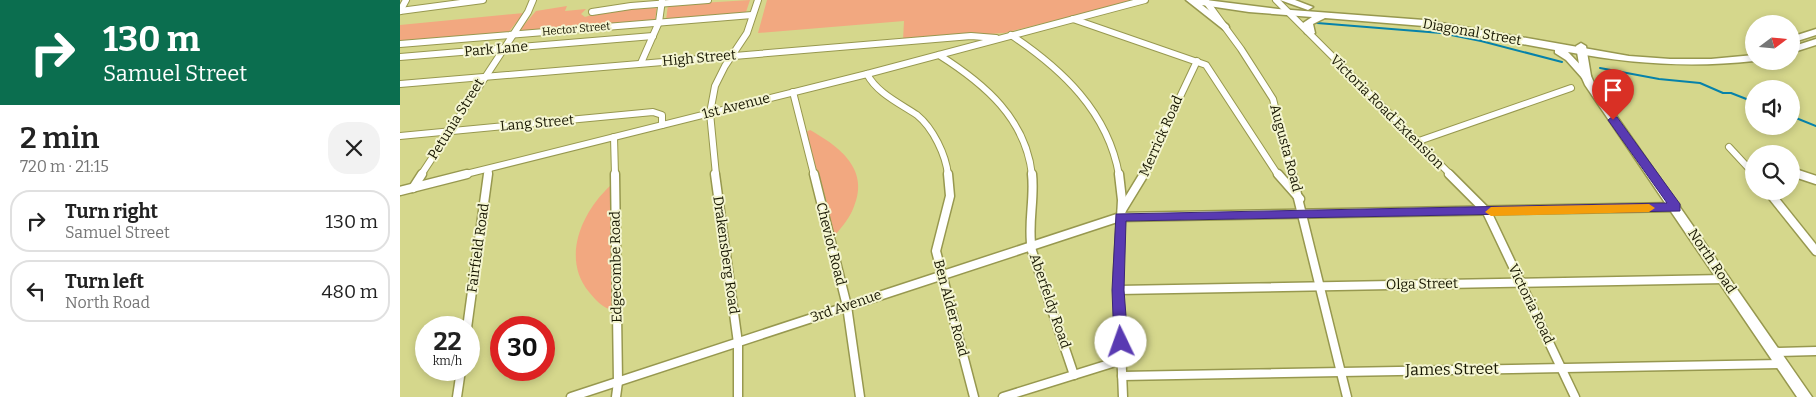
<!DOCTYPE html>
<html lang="en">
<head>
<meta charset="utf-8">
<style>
	:root { --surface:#fff; --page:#f2f2f2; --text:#222; --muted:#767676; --line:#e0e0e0 }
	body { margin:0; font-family:Bitter,serif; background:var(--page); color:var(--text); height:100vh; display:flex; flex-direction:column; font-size:19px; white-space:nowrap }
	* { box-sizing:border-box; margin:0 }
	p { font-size:16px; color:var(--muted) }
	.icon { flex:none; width:28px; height:28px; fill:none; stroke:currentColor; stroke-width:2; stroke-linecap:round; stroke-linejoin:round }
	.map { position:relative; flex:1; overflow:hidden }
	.details { display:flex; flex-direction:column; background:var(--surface); width:400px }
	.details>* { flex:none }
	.guide { background:#0b6e4f; color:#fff; overflow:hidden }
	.needle { width:32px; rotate:74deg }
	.buttons { position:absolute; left:1345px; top:15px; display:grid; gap:10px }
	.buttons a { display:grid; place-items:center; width:55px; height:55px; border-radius:50%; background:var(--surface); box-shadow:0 2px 8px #0003; font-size:25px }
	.speed { position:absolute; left:15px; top:316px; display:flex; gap:10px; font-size:25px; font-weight:700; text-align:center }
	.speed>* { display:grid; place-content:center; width:65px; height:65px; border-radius:50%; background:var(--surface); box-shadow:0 2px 8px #0003; line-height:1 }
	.speed small { font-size:12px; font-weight:400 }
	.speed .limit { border:8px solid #d22; background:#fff; color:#111 }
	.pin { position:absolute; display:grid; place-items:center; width:42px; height:42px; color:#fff; margin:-51px -21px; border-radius:50% 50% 50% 0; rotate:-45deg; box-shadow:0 0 5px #0007 }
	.pin .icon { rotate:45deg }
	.me { position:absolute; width:55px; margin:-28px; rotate:357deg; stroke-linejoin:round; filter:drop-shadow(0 0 4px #0008) }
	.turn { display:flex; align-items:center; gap:18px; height:105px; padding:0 20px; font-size:22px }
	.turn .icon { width:65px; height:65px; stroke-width:2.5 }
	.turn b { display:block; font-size:35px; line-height:42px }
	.round { display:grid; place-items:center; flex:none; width:52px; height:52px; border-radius:20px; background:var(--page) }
	.head { display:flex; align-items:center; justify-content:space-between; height:85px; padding:0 20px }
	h1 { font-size:30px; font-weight:600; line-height:38px }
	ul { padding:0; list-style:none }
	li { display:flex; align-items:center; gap:15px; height:62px; margin:0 10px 8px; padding:0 10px; border:2px solid var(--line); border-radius:20px }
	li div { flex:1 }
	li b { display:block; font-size:19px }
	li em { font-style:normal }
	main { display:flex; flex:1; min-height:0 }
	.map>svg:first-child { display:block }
</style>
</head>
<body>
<main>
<section class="details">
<div class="guide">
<div class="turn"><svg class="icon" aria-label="right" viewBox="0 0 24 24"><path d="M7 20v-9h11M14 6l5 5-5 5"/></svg><div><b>130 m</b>Samuel Street</div></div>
</div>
<div class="head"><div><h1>2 min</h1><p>720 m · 21:15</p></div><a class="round"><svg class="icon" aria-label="close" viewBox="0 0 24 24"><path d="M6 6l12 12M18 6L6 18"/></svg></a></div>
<ul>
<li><svg class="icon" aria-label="right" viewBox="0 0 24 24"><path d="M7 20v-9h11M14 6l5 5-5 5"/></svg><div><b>Turn right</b><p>Samuel Street</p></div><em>130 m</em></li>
<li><svg class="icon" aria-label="left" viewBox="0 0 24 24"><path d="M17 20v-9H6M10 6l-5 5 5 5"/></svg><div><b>Turn left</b><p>North Road</p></div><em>480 m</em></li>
</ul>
</section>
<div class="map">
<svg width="1416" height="397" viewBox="0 0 1416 397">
	<rect width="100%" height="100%" fill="#d5d78c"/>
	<g fill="#f2a880">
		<polygon points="350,0 345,15 266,20 268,5"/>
		<polygon points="367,0 736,0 604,33 503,40 504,21 358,33"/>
		<polygon points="257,5 255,21 117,33 136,11 167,6 165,11 186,9 181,14 185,17 204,11"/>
		<polygon points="124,13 107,34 0,42 0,25"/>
		<path d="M410,130C440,147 471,170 453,209C449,219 440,229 433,238L406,132Z"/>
		<path d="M210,186L213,310C202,308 196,300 189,292C161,258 182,212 210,186Z"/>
	</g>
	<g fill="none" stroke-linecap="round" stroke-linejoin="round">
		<g stroke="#0682aa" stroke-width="2">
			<polyline points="917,23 1041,33 1081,41 1162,62"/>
			<polyline points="1200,68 1259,79 1300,83 1323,93 1331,93 1354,102"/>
			<polyline points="1391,116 1416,126"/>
		</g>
		<defs>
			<g id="street-far1">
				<polyline points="805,0 841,49 873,99 892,175"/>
				<polyline points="876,0 1051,175"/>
				<polyline points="0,11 83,0"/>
				<polyline points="0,11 6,0"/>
				<polyline points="192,12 231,6 308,0"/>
				<polyline points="673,19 806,65 878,175"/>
				<path d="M611,35C662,69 708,112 719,175"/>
				<polyline points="0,44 352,15"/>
				<path d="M539,55C585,84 626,119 632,175"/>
				<polyline points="0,57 253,36"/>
				<polyline points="241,63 259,22 262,0"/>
				<path d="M467,74C477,93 499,103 517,115C533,128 546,155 548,175"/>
				<polyline points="0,84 571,36 596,38"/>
				<polyline points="393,92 414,175"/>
				<polyline points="0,136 253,112 262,115 262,125"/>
				<polyline points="214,137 215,175"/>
				<polyline points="1016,142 1171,88"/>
				<polyline points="1329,147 1354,174"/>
				<polyline points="1391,172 1402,175"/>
				<polyline points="21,175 128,12 133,0"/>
				<polyline points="62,175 467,74 745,0"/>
				<polyline points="88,175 89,169"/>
				<polyline points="316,175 310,113 315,86 325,66 347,33 358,0"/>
				<polyline points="743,175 797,61"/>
			</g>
			<g id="street">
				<polyline points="215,174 218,382 216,397"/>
				<polyline points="315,174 338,343 338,397"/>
				<polyline points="414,174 447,306 460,397"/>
				<polyline points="548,174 550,196 536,251 574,397"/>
				<path d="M632,174C635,200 627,225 632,251L674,375"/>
				<polyline points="719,174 722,200 718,272 723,397"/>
				<polyline points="878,174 900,199"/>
				<polyline points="892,174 947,397"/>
				<polyline points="1049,174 1087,212 1175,397"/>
				<polyline points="1398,174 1416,180"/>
				<polyline points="13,188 22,174"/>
				<polyline points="0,191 67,174"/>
				<polyline points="1368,191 1416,251"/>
				<polyline points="722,210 744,174"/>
				<polyline points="718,290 1325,279"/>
				<polyline points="67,328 88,174"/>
				<polyline points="1374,352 1416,351"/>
				<polyline points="722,376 1382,364"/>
				<polyline points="57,397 61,370"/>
				<polyline points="171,397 720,217 1276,207"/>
				<polyline points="603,397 722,360"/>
			</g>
			<polygon id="secondary" points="1181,43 1186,46 1191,76 1195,85 1412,397 1397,397 1185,85 1181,76 1176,46"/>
			<g id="primary">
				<path d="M786,0H806L878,9L1024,20L1229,56L1270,59H1311L1354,55V61C1291,68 1231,64 1168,52L1191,76L1186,79L1182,78L1166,60L1155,53V50L1024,26L925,18L913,24L915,33L910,36L905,33L903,23L912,17L849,12L802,5L828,25L829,27L824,30Z"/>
				<polygon points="880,0 895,0 913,7 908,10"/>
				<polygon points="1416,29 1416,35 1391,43 1391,37"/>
				<polygon points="1416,39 1416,45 1391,53 1391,47"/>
			</g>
		</defs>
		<use href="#street-far1" stroke="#97984f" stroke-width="8"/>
		<use href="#street" stroke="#97984f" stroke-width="11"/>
		<use href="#secondary" stroke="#97984f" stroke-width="3"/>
		<use href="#primary" stroke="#97984f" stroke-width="3"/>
		<use href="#street-far1" stroke="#fff" stroke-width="6"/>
		<use href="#street" stroke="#fff" stroke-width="8"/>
		<use href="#secondary" fill="#fff" fill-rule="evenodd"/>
		<use href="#primary" fill="#fff" fill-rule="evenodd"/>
	</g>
	<polygon fill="#593ab2" stroke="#3a2674" points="1213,116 1217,117 1280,204 1280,211 726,221 724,290 728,342 726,346 716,346 714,342 712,290 716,214 1267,203 1208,120"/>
	<polygon fill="#f59e0b" points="1249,204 1255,208 1249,212 1091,216 1085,212 1091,207"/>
	<g text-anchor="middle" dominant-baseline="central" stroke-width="4" stroke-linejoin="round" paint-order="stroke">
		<g font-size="11" fill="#171600" stroke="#f4f5d0">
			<text transform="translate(176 29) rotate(-5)">Hector Street</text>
		</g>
		<g font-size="14" fill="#171600" stroke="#f4f5d0">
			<text transform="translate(1072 32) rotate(10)">Diagonal Street</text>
			<text transform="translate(96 49) rotate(-5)">Park Lane</text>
			<text transform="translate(299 58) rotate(-5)">High Street</text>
			<text transform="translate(336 106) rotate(-14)">1st Avenue</text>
			<text transform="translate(987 112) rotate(45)">Victoria Road Extension</text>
			<text transform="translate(56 119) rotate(-58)">Petunia Street</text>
			<text transform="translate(137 123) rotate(-5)">Lang Street</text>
			<text transform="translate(761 136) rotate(-66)">Merrick Road</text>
			<text transform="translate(886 148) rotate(75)">Augusta Road</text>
			<text transform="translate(431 244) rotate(76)">Cheviot Road</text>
			<text transform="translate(78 248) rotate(-82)">Fairfield Road</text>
			<text transform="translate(326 255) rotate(82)">Drakensberg Road</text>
			<text transform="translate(1312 261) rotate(56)">North Road</text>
			<text transform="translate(216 267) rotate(-91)">Edgecombe Road</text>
			<text transform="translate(1022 284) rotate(-1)">Olga Street</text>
			<text transform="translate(650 301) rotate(71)">Aberfeldy Road</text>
			<text transform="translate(1131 304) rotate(64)">Victoria Road</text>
			<text transform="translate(446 306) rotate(-19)">3rd Avenue</text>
			<text transform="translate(551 308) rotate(75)">Ben Alder Road</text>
		</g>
		<g font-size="16" fill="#171600" stroke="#f4f5d0">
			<text transform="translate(1052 369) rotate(-1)">James Street</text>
		</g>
	</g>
</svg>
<div class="buttons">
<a><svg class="needle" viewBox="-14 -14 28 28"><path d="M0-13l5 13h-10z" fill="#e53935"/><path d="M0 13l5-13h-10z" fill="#767676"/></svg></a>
<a><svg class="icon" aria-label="sound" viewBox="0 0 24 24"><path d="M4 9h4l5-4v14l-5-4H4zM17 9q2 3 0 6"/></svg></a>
<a><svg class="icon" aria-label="search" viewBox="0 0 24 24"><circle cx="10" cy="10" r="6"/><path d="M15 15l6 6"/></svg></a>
</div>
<div class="speed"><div>22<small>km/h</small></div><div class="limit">30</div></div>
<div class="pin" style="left:1213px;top:120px;background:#d93025"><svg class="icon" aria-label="arrive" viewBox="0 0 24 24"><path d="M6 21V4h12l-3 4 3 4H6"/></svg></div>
<svg class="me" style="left:721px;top:342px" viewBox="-20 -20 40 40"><circle r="19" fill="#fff"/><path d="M0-13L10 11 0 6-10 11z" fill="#593ab2"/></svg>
</div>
</main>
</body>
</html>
